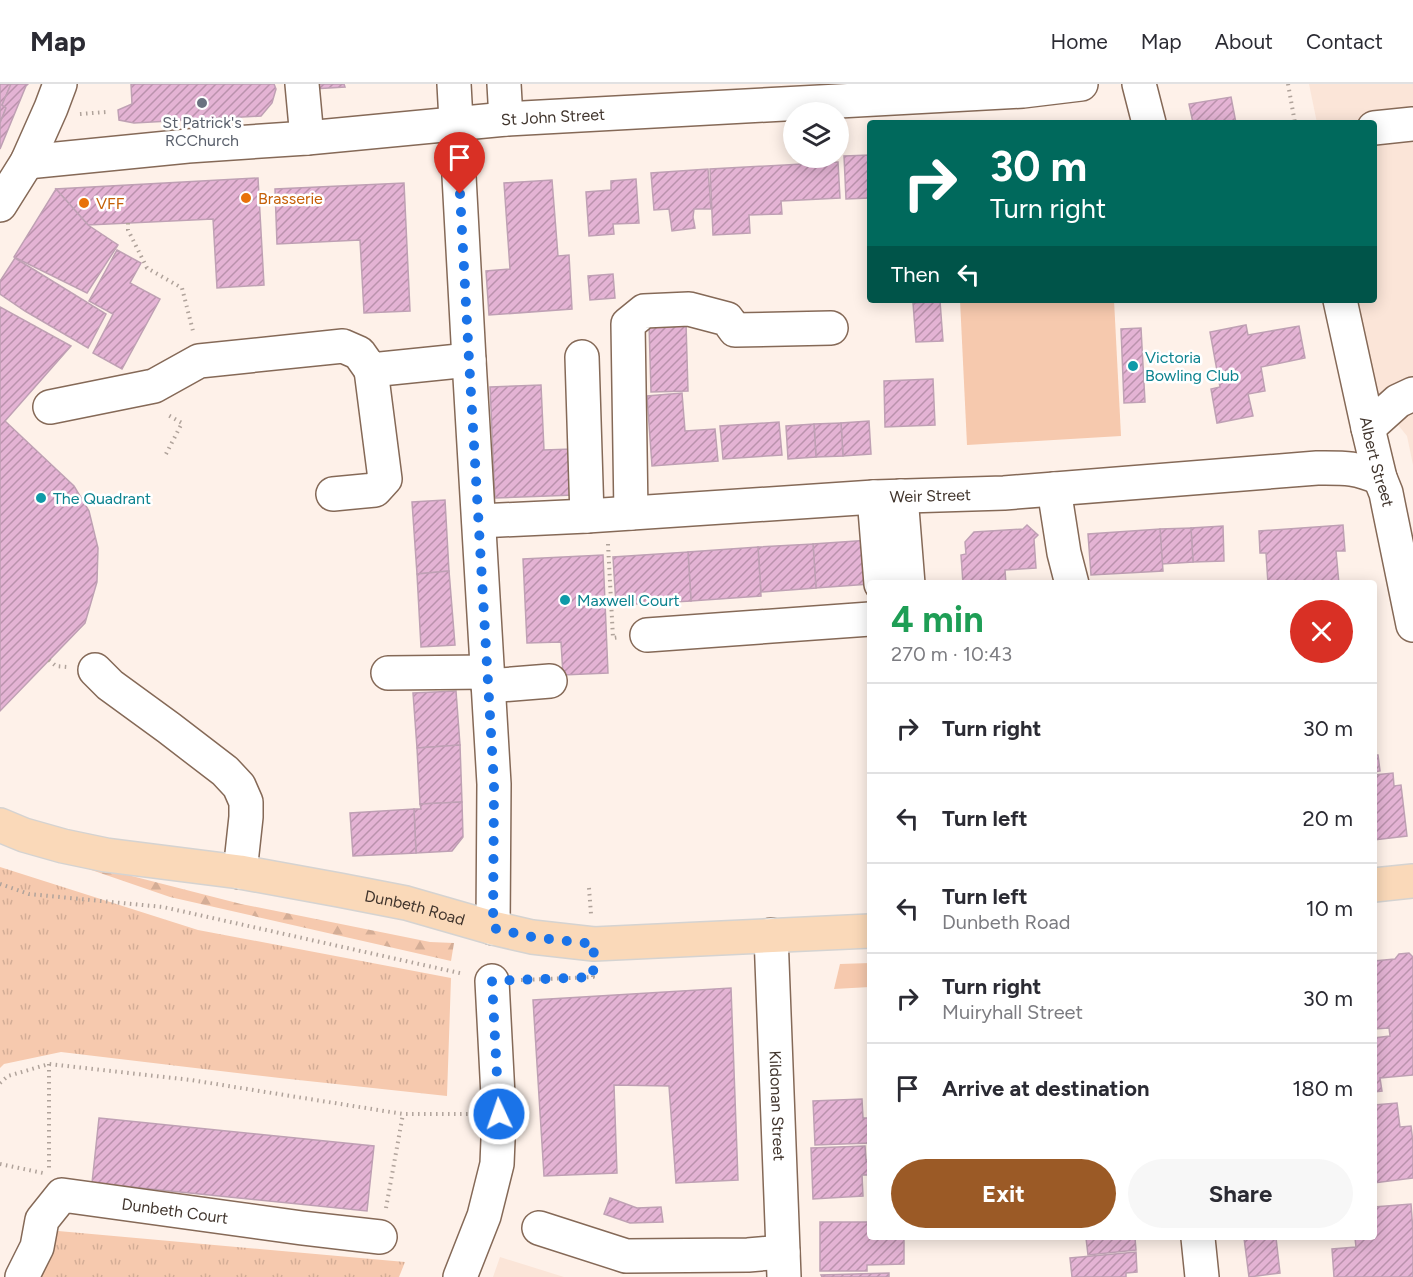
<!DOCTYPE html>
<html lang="en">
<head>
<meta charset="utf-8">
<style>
	:root { --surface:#fff; --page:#f7f7f7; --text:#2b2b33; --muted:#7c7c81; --line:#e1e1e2; --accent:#9b5a26 }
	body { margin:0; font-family:Figtree,sans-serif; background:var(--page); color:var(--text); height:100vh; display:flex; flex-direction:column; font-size:22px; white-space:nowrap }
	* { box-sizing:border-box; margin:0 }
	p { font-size:20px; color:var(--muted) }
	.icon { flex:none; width:33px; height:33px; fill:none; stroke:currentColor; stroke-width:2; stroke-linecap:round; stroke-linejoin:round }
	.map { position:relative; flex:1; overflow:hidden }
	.side { position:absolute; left:867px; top:496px; width:510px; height:660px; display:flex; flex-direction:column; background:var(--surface); border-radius:6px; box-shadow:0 3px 15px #0003 }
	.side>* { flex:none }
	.hud { position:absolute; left:867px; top:36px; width:510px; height:183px; border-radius:6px; box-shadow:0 3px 15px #0003; background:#00695c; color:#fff; overflow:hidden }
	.tools { position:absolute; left:783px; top:18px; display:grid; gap:12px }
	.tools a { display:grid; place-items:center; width:66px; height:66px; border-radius:50%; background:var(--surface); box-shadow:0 3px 15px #0003; font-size:30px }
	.pin { position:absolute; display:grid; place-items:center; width:51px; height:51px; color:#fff; margin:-62px -26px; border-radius:50% 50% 50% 0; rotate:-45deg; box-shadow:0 0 6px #0007 }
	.pin .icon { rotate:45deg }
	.me { position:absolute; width:66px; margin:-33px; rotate:357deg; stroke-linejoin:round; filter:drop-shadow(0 0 4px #0008) }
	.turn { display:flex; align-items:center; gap:21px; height:126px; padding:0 24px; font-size:27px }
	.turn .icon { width:78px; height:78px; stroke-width:2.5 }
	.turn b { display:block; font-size:42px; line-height:51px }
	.then { display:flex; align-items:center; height:57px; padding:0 24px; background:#0003; gap:12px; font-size:22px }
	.round { display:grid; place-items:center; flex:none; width:63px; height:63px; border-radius:32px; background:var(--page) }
	.headline { display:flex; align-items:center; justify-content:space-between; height:102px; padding:0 24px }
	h1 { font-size:36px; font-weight:700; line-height:45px; color:#1e9e55 }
	.primary-button { display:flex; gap:12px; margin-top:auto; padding:12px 24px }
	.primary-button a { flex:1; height:69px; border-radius:36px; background:var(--accent); color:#fff; font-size:24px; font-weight:700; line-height:69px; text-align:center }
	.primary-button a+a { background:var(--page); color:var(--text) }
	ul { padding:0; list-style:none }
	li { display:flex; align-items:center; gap:18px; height:90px; padding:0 24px; border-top:2px solid var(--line) }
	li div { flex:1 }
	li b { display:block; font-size:22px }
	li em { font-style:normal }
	header { display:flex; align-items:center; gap:36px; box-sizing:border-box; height:84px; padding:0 30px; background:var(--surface); border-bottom:2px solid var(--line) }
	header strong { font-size:28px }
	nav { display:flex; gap:33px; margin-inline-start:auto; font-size:21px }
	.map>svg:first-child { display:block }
</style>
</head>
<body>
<header>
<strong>Map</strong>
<nav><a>Home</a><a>Map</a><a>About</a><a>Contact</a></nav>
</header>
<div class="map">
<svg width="1413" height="1193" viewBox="0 0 1413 1193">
	<defs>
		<pattern id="forest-firs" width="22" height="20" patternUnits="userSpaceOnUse" patternTransform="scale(1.5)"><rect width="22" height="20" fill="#f6c9ae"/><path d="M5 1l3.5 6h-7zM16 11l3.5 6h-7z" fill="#d4ad96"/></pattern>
		<pattern id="park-tufts" width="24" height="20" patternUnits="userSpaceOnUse" patternTransform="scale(1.5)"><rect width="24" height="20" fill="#f6c9ae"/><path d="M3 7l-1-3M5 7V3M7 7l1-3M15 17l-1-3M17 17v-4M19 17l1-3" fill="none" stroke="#d4ad96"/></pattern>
		<pattern id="building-hatch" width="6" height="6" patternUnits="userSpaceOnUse" patternTransform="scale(1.5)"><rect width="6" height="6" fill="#e4b3d4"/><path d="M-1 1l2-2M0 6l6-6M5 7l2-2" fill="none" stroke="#ba92ac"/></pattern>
	</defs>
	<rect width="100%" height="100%" fill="#fef1e9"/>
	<g fill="#fbe5d8">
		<polygon points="1309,0 1413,0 1413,381 1407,352 1375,312 1355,216 1374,216 1374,39 1317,39"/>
		<polygon points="500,1173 564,1193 493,1193"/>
	</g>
	<g fill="#f6c9ae">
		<polygon points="960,216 1114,216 1121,352 967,361"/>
		<polygon points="870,879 870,903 834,905 840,880"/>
	</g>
	<polygon fill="url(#forest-firs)" points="42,769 241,820 430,858 454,859 451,877 170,813"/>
	<g fill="url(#park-tufts)">
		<polygon points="0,783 198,846 451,894 447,1012 280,994 61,968 4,980 0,984"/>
		<polygon points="47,1146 405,1178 399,1193 9,1193"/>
	</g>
	<g fill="url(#building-hatch)" stroke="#bfa0b4" stroke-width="1.5">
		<polygon points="0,0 11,0 2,21 6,24 0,39"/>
		<polygon points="11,0 28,0 26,2 0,65 0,39 6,24 2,21"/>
		<polygon points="131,0 274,0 276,5 272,19 261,32 134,39 119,36 118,26 132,20"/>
		<polygon points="313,0 344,0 345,3 313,5"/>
		<polygon points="1231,13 1236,39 1193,39 1189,20"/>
		<polygon points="870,71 870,114 846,115 844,72"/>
		<polygon points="838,78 840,114 781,117 782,130 749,131 750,149 713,151 710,85"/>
		<polygon points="708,85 711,125 694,125 693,133 695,144 672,147 669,125 654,126 651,89"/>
		<polygon points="258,94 264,201 217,204 213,135 88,141 56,105"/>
		<polygon points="636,95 639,139 613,140 614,150 589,152 586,108 611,106 611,97"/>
		<polygon points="552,96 558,172 569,171 572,225 489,231 486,187 510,185 504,99"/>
		<polygon points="404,99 410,227 364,229 360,156 277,160 275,105"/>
		<polygon points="56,105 88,141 118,161 87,209 14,173"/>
		<polygon points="117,166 141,179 130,199 160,215 122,285 93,269 113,230 89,217"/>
		<polygon points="15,174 106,230 88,264 25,227 0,210 0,197"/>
		<polygon points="613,190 615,214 590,216 588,192"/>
		<polygon points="940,217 943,257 916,258 913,219"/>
		<polygon points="0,223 71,262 5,337 74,402 89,427 98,464 97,498 85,539 0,627"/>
		<polygon points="686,239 688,307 651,308 649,240"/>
		<polygon points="1246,241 1248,251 1299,242 1305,274 1261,283 1265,307 1248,310 1253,332 1217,339 1211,305 1220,303 1210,248"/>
		<polygon points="1141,244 1145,318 1124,319 1121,245"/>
		<polygon points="933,295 935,341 885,343 884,297"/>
		<polygon points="541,301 544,366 572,365 574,411 495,414 490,303"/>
		<polygon points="682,309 685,347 715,345 718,377 652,382 647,312"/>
		<polygon points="869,337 871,370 843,372 841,339"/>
		<polygon points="779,338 782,371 723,375 720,342"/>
		<polygon points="841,339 843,372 816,373 814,340"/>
		<polygon points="814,340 816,373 788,375 786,342"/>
		<polygon points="445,416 449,487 417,490 412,418"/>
		<polygon points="1027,441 1038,451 1034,455 1036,484 1005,486 1006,500 963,500 961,471 966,470 965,458 974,448 1023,445"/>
		<polygon points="1343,441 1345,467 1336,467 1339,500 1268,500 1266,469 1260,469 1259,447"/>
		<polygon points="1223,442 1224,477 1193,478 1191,444"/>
		<polygon points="1191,444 1193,478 1162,480 1160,445"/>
		<polygon points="1160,445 1163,487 1091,491 1088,450"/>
		<polygon points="870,456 870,500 816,504 813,460"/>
		<polygon points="813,460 816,504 761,508 758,463"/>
		<polygon points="758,463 761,512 691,517 688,468"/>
		<polygon points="688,468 691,517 616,521 613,473"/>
		<polygon points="603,471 608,589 563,591 561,558 527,559 523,475"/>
		<polygon points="449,487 455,561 421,563 417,490"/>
		<polygon points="456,607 460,661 417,664 413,609"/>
		<polygon points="460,661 462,718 420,720 417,664"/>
		<polygon points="1374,671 1378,671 1380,687 1374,688"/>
		<polygon points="1393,689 1394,702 1401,701 1407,752 1374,756 1374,704 1375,704 1374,691"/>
		<polygon points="462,718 463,753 452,767 416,769 414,725 421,725 420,720"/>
		<polygon points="414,725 416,769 353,772 350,729"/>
		<polygon points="1409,869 1413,873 1413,927 1412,927 1413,940 1413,991 1380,994 1382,1007 1374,1008 1374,954 1390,952 1389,944 1374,945 1374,877 1395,875 1399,870"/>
		<polygon points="731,904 738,1096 676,1099 669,1002 614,1001 617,1089 544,1092 533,916"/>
		<polygon points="862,1015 863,1034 870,1034 870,1059 815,1061 813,1017"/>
		<polygon points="1397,1019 1400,1043 1411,1042 1413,1059 1413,1094 1374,1099 1374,1021"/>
		<polygon points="99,1034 374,1062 367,1127 92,1099"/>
		<polygon points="865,1062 866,1076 870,1075 870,1091 862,1091 863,1112 813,1115 811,1064"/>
		<polygon points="610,1114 637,1124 661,1123 663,1138 630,1139 604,1130"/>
		<polygon points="1411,1120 1413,1148 1413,1193 1334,1193 1332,1165 1356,1163 1355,1154 1374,1154 1374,1123"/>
		<polygon points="820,1138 870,1138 870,1154 904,1154 904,1180 867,1181 867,1187 820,1187"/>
		<polygon points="1086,1154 1135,1154 1136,1166 1088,1171"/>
		<polygon points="1244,1154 1276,1154 1280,1189 1249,1193"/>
		<polygon points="1136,1168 1137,1188 1126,1189 1126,1193 1072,1193 1070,1174"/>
		<polygon points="889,1189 889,1193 822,1193 821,1191"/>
	</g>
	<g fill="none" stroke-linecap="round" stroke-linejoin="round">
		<defs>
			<g id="minor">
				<polyline points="302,0 307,54"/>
				<polyline points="454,0 469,276 494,700 493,844"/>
				<polyline points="504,0 506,35"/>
				<polyline points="1139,0 1149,39"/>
				<polyline points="1374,44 1413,40"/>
				<path id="s1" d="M27,78L188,62L307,54L506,35L1023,7L1081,0"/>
				<polyline points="0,121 27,78 51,24 60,0"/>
				<path id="s2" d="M1340,216L1368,344L1380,394L1386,409L1389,424L1413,541"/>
				<polyline points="582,273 587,432"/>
				<polyline points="50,323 154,302 199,277 343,262 359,269 371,286 469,276"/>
				<polyline points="1368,344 1398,317 1413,310"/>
				<polyline points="1054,405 1064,469 1072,500"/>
				<polyline points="333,410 375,406 385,395 371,286"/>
				<polyline points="901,412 908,500"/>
				<polyline points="874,413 881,500"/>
				<polyline points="631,429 628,240 644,227 689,225 727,235 735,246 831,244"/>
				<path id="s3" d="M479,437L587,432L874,413L1004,409L1317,384C1344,384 1355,383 1380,394"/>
				<polyline points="647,551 870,535"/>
				<polyline points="95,586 110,601 169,644 225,687 239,702 246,718 246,733 240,788"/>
				<polyline points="388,589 487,588"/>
				<polyline points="488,602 550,597"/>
				<path id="s4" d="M771,851L784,1193"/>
				<polyline points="539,1144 626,1172 748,1171 783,1168"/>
				<polyline points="1198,1154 1202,1193"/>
				<path id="s5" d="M22,1193L37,1163L42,1136L62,1111L302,1144L380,1153"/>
				<polyline points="460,1193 484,1132 497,1080 499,1031 492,897"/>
			</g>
			<g id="major">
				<path id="s6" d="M0,741L24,751L63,762L106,771L240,788L339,806L406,819L493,844L532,853L594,860L870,847"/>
				<polyline points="1374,801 1413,797"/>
			</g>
		</defs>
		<use href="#minor" stroke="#856957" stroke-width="36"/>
		<use href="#major" stroke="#d5d3d1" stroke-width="36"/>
		<g stroke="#b0a39b" stroke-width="4" stroke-dasharray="1.5 4.5" stroke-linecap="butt">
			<polyline points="1288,0 1295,39"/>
			<polyline points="80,30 106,28"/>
			<polyline points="128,139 128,146 147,184 182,204 193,247"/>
			<polyline points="166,370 182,339 168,331 169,329"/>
			<polyline points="608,460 613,554 620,553"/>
			<polyline points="49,576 56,582 67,583"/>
			<polyline points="0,800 29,810 163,823 464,890"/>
			<polyline points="589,804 591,830"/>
			<polyline points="521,896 593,893 593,888"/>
			<polyline points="49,980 49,1085"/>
			<polyline points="0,999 8,992 49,980 191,996 403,1030 471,1030"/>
			<polyline points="0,1080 43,1089"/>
			<polyline points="386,1124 403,1030"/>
		</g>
		<use href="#minor" stroke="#fff" stroke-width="33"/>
		<use href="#major" stroke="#fad9b9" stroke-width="33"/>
	</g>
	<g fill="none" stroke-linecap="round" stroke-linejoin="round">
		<polyline stroke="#1a73e8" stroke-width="10" stroke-dasharray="0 18" points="460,110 469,276 494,700 493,844 532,853 594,860 593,893 492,897 499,1030"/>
	</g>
	<circle fill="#6b7280" stroke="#fff" stroke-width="2" cx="202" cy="19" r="6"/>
	<g fill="#e8710a" stroke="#fff" stroke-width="2">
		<circle cx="246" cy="114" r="6"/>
		<circle cx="84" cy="119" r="6"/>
	</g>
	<g fill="#0f9aa8" stroke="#fff" stroke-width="2">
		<circle cx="1133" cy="282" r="6"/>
		<circle cx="41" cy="414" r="6"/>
		<circle cx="565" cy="516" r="6"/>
	</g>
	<g text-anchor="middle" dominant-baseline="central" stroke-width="5" stroke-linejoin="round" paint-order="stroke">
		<g font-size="16" fill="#41352d" stroke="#fff">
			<text stroke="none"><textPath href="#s1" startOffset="528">St John Street</textPath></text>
			<text stroke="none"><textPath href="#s2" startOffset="166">Albert Street</textPath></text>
			<text stroke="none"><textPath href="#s3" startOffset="452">Weir Street</textPath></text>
			<text stroke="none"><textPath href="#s6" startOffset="424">Dunbeth Road</textPath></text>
			<text stroke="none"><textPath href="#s4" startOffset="171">Kildonan Street</textPath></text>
			<text stroke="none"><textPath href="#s5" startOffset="207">Dunbeth Court</textPath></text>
		</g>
		<g font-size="16" fill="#5b616d" stroke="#fff">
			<text x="202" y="38">St Patrick's<tspan x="202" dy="18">RCChurch</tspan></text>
		</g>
		<g font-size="16" fill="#c56008" stroke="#fff" text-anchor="start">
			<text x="258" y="114">Brasserie</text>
			<text x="96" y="119">VFF</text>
		</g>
		<g font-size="16" fill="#0d838f" stroke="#fff" text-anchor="start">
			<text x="1145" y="273">Victoria<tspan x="1145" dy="18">Bowling Club</tspan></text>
			<text x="53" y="414">The Quadrant</text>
			<text x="577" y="516">Maxwell Court</text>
		</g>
	</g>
</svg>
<div class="tools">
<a><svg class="icon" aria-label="layers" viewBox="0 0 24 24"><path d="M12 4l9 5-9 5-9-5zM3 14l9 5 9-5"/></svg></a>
</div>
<div class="pin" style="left:460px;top:110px;background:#d93025"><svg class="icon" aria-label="arrive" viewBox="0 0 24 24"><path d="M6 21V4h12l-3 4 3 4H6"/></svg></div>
<svg class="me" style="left:499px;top:1030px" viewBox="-20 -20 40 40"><circle r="17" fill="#1a73e8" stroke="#fff" stroke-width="3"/><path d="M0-11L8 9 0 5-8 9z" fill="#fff"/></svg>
<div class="hud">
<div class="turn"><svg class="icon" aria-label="right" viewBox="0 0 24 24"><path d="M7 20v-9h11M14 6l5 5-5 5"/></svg><div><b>30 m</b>Turn right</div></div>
<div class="then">Then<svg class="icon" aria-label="left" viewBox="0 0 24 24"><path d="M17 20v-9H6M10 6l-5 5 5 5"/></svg></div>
</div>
<section class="side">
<div class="headline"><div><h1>4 min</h1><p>270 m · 10:43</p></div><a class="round" style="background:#d93025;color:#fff"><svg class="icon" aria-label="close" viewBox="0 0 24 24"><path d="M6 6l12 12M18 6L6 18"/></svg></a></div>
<ul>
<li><svg class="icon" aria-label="right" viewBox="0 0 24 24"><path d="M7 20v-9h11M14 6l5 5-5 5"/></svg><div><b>Turn right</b></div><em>30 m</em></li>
<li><svg class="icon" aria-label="left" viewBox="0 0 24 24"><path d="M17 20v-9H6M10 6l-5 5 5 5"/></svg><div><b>Turn left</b></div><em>20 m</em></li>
<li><svg class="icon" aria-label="left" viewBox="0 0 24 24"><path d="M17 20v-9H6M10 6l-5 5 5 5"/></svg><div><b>Turn left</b><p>Dunbeth Road</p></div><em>10 m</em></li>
<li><svg class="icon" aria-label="right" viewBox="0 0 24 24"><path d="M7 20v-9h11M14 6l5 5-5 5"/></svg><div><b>Turn right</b><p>Muiryhall Street</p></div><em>30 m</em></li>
<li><svg class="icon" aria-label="arrive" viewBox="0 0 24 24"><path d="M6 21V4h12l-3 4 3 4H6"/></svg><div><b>Arrive at destination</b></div><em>180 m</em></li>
</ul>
<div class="primary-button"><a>Exit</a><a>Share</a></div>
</section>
</div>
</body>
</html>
